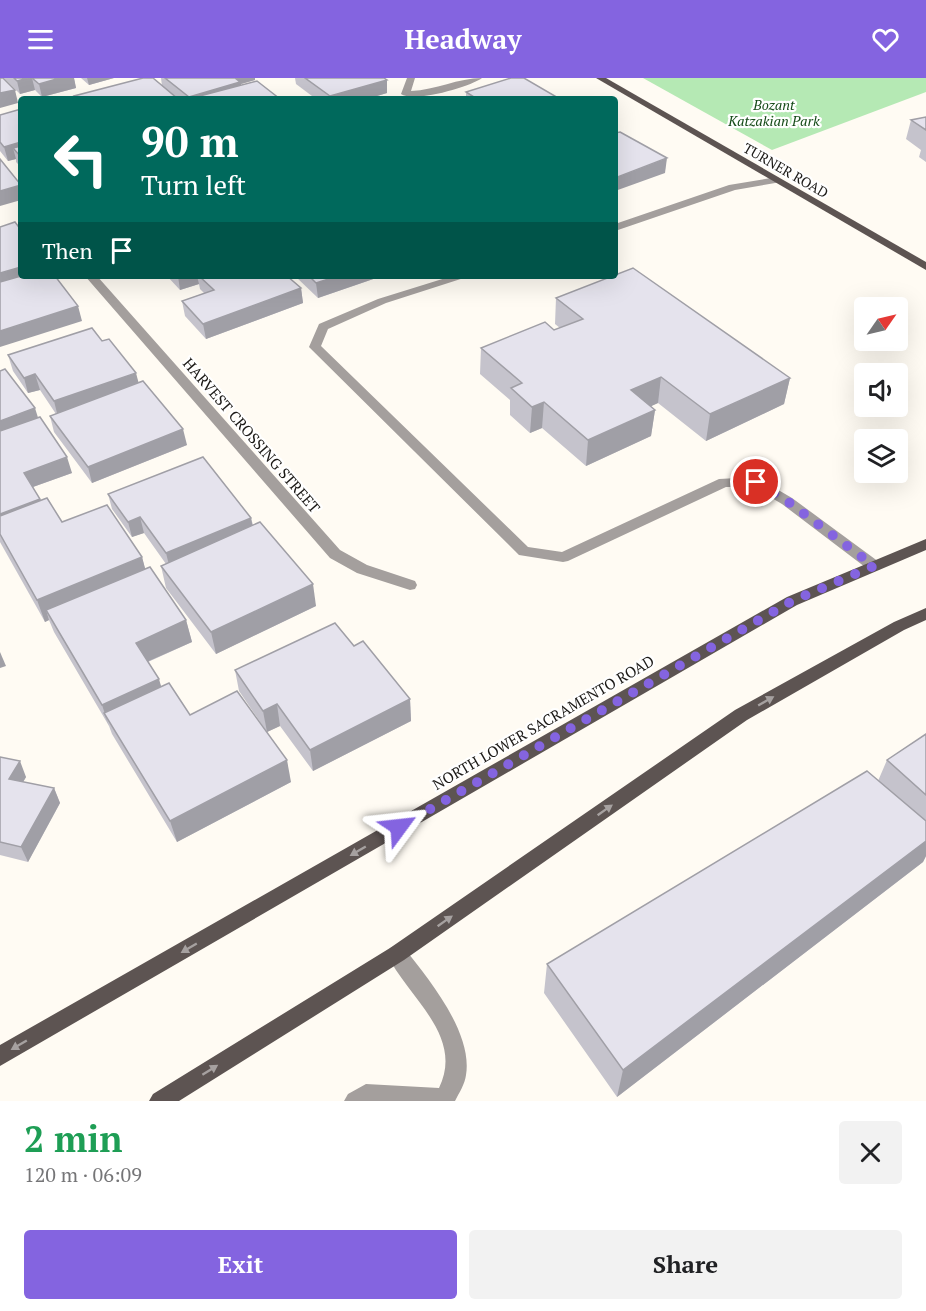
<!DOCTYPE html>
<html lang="en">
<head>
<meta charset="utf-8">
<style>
	:root { --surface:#fff; --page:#f2f2f2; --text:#202124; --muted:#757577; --accent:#8464e0 }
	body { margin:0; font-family:"PT Serif",serif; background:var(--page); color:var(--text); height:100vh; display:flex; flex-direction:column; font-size:22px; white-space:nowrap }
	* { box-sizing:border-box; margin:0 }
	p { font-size:20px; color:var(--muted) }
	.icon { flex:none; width:33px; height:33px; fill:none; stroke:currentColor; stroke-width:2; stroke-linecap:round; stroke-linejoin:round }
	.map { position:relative; height:1023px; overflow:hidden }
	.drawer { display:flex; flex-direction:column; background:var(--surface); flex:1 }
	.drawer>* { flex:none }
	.banner { position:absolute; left:18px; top:18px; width:600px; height:183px; border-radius:6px; box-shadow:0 6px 24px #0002; background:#00695c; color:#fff; overflow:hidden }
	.needle { width:39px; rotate:56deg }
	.tools { position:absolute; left:854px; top:219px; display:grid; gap:12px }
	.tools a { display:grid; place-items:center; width:54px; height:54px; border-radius:6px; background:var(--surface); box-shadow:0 6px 24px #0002; font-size:30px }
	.pin { position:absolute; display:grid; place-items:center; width:51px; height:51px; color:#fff; margin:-26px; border:3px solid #fff; border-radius:50%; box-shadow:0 2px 6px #0007 }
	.me { position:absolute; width:66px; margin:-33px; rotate:60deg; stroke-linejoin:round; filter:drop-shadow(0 0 4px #0008) }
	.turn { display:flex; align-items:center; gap:21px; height:126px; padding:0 24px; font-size:27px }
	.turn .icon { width:78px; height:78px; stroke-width:2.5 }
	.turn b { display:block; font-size:42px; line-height:51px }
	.then { display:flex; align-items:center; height:57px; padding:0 24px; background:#0003; gap:12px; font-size:22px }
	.round { display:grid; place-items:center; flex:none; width:63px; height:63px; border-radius:6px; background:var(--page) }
	.headline { display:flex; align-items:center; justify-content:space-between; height:102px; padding:0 24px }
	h1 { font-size:36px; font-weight:700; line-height:45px; color:#1e9e55 }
	.cta { display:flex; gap:12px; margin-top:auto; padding:12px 24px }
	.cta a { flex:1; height:69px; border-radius:6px; background:var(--accent); color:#fff; font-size:24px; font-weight:700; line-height:69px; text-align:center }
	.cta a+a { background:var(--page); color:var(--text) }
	header { display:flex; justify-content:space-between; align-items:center; height:78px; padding:0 24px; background:var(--accent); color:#fff; font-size:27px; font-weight:700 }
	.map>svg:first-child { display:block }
</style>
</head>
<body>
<header><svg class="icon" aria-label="menu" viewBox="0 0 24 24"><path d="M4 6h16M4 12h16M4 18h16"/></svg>Headway<svg class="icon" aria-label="heart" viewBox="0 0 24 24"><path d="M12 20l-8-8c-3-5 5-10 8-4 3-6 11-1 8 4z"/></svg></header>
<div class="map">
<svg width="926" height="1023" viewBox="0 0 926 1023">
	<rect width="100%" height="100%" fill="#fffbf3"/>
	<polygon fill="#b5e9b4" points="643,0 926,0 926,14 772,72"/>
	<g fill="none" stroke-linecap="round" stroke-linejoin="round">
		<g fill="#a49f9d" fill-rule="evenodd">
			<path d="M407,0H415L411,13C436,12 458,0 482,0C470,9 414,25 401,16Z"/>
			<polygon points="777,99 782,102 781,104 735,112 615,153 615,146 729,107"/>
			<polygon points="85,198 97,198 340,472 367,487 415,503 417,507 415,511 410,512 357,495 330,480"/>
			<polygon points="452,198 470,198 386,225 328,251 321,268 528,469 562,474 719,401 756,399 792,420 879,484 881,488 879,492 869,492 782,426 753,409 726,409 568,483 563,484 519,477 309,269 319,246 378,221"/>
			<path d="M397,867L404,870C429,901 473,955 466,997C465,1006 459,1015 455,1023H344L348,1016L366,1006L439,1010C465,957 406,918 387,876L390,870Z"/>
		</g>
		<g fill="#5d5452" fill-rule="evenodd">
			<polygon points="596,0 606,0 926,184 926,192"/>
			<polygon points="926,461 926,472 797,527 0,988 0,967 787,519"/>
			<polygon points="926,530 926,542 904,552 747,642 404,882 179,1023 149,1023 153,1016 390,870 735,632 894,544"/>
		</g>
	</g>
	<g fill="#c5c3cc">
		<polygon points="4,0 74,0 76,10 42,19 35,12 20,16"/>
		<polygon points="81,0 114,0 89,7"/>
		<polygon points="161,0 255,0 255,2 241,6 241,7 280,21 74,21 74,18 162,8"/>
		<polygon points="295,0 384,0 387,15 367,21 316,21 296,6"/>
		<polygon points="466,14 560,21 466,21"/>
		<polygon points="21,31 21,89 16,84 16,81 8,83 0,73 0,37"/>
		<polygon points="926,39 926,84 919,79 921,72 906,61 911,42"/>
		<polygon points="167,198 287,198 301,210 303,225 206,261 185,238 182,223 204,215 200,211 199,206 180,212"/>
		<polygon points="295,198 382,198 318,220"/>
		<polygon points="556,220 790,300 784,326 706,363 658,325 651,328 655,332 651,358 586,388 542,350 530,355 510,337 510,322 480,296 481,270 554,252 560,250 555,246"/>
		<polygon points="102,263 138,305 187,367 92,405 54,354 50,338 56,336 40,312 28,315 13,293 8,277"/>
		<polygon points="0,293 38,340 72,395 33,409 40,423 62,444 142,479 145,491 186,542 192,564 148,584 161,608 190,637 291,704 177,764 112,656 109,648 54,554 49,542 45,544 0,464"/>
		<polygon points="108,416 251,440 253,447 316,528 216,576 166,510 161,488 166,486 144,455 132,459 112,431"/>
		<polygon points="354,568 410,621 411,643 313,693 280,648 267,654 239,613 235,592"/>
		<polygon points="926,656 926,778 923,784 617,1019 544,915 547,886 878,703 887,682"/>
		<polygon points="0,679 26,699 23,704 54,710 60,725 28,784 0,777"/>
	</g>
	<g fill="#a09fa6">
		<polygon points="28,0 32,0 35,12 20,16 17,3"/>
		<polygon points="60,0 74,0 76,10 42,19 39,6"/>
		<polygon points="87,0 114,0 89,7"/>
		<polygon points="229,0 255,0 255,2 241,6 242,18 196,19 196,21 189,21 189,19"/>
		<polygon points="387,2 387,15 367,21 331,21 330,18"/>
		<polygon points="15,12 18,25 0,30 0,15"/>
		<polygon points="21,64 21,79 13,70 16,81 8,83 4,69"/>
		<polygon points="667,80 665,95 615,113 615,100"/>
		<polygon points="21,107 21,122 0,128 0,113"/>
		<polygon points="21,189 21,198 0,212 0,195"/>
		<polygon points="178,198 197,198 199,206 180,212"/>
		<polygon points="338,198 382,198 318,220 316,205"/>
		<polygon points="301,210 303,225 206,261 203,246"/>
		<polygon points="78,228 82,243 0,269 0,253"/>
		<polygon points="136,295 140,310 58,339 54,323"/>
		<polygon points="35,296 40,312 28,315 24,300"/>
		<polygon points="661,299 658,325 628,339 631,312"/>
		<polygon points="790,300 784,326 706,363 710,336"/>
		<polygon points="544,324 542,350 530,355 532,329"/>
		<polygon points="35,330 40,346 0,361 0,343"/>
		<polygon points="655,332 651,358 586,388 588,362"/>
		<polygon points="183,351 187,367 92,405 88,389"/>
		<polygon points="67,379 72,395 30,410 24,395"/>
		<polygon points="40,421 45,437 0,454 0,436"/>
		<polygon points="140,439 144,455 132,459 128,444"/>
		<polygon points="251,440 254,456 170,491 166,475"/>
		<polygon points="142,479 148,501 46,532 49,542 45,544 37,522"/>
		<polygon points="313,506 316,528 216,576 211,554"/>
		<polygon points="186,542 192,564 142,586 136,565"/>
		<polygon points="0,574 6,588 0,590"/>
		<polygon points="159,601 165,622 104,635 109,648 102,627"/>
		<polygon points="410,621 411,643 313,693 310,672"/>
		<polygon points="277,626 280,648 267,654 263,633"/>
		<polygon points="287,682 291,704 177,764 170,743"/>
		<polygon points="20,683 26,699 16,716 9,701"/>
		<polygon points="54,710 60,725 28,784 21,769"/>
		<polygon points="926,763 926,778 923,784 617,1019 623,992"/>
	</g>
	<g fill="#e5e3ed" stroke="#a09fa6" stroke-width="1.5">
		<polygon points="0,0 3,0 15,12 0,15"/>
		<polygon points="14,0 28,0 17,3"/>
		<polygon points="32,0 60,0 39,6"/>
		<polygon points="143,0 153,0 178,21 77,21 74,18"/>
		<polygon points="165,0 235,0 240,4 189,19"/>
		<polygon points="305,0 384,0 387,2 330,18"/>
		<polygon points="511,0 524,0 560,21 477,21 466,14"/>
		<polygon points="257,3 280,21 198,21 196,19"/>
		<polygon points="21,31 21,64 4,69 0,64 0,37"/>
		<polygon points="926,39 926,52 911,42"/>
		<polygon points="620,54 667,80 615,100 615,55"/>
		<polygon points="21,68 21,79 13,70"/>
		<polygon points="0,81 21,107 0,113"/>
		<polygon points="15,144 21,152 21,189 0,195 0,149"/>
		<polygon points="633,190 790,300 710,336 661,299 631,312 655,332 588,362 544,324 532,329 511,310 522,305 481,270 545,244 554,252 583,241 556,220"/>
		<polygon points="21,198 55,198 78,228 0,253 0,204"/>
		<polygon points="199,198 287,198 301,210 203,246 182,223 214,212"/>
		<polygon points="309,198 338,198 316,205"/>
		<polygon points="92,250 102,263 109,261 136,295 54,323 35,296 24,300 8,277"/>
		<polygon points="5,291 35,330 0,343 0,293"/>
		<polygon points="143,303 183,351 88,389 50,338"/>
		<polygon points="40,339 67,379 24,395 40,421 0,436 0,353"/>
		<polygon points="203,379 251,440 166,475 140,439 128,444 108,416"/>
		<polygon points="47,420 62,444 107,427 142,479 37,522 0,456 0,438"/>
		<polygon points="260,444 313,506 211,554 161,488"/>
		<polygon points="150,489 186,542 136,565 159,601 102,627 46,532"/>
		<polygon points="335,545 354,568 363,563 410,621 310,672 277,626 263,633 235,592"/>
		<polygon points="169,605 190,637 237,613 287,682 170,743 104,635"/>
		<polygon points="926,656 926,717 887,682"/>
		<polygon points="0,679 20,683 9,701 54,710 21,769 0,764"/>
		<polygon points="867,693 926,743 926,763 623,992 547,886"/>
	</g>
	<defs><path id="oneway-solid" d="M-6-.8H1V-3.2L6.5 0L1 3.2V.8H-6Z" transform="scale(1.5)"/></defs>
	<g fill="#a6a1a0">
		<use href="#oneway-solid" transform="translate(766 623) rotate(-30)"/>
		<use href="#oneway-solid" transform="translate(605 732) rotate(-35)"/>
		<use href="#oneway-solid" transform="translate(358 773) rotate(150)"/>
		<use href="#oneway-solid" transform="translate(445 843) rotate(-35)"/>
		<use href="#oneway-solid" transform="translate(189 870) rotate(150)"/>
		<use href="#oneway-solid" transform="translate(19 967) rotate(150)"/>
		<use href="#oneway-solid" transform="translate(210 992) rotate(-32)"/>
	</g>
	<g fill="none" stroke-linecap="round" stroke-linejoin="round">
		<polyline stroke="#8464e0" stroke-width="10" stroke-dasharray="0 18" points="399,749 792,523 874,488 787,423 756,404"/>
	</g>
	<g text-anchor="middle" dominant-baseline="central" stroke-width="4.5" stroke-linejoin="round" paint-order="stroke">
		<g font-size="14" font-style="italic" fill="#154b18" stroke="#fff">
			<text x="774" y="26">Bozant<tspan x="774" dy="16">Katzakian Park</tspan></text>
		</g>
		<g font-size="14" fill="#1c1a17" stroke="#fff">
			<text transform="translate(786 92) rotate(30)">TURNER ROAD</text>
		</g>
		<g font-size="15" fill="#1c1a17" stroke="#fff">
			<text transform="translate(252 357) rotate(49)">HARVEST CROSSING STREET</text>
			<text transform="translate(543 644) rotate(-30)">NORTH LOWER SACRAMENTO ROAD</text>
		</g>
	</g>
</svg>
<div class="tools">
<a><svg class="needle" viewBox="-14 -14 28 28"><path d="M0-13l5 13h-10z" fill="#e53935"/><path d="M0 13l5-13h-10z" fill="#757577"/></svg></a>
<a><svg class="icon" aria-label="sound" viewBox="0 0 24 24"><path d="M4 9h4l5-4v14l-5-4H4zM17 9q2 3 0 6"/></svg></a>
<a><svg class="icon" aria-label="layers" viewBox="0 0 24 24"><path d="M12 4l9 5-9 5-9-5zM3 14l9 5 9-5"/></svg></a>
</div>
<div class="pin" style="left:756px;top:404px;background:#d93025"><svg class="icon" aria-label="arrive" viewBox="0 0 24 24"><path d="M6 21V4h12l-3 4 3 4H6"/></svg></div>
<svg class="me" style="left:399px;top:749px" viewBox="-20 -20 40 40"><path d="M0-17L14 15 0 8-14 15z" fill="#8464e0" stroke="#fff" stroke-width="4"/></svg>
<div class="banner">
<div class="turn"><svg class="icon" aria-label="left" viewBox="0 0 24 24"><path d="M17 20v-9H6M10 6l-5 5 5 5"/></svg><div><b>90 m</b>Turn left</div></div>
<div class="then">Then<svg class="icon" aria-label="arrive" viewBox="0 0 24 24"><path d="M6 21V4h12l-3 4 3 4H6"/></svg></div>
</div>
</div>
<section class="drawer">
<div class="headline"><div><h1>2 min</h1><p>120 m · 06:09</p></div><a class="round"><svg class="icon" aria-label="close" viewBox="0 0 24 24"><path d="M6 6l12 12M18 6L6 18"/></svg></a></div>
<div class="cta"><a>Exit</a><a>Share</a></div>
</section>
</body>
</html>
